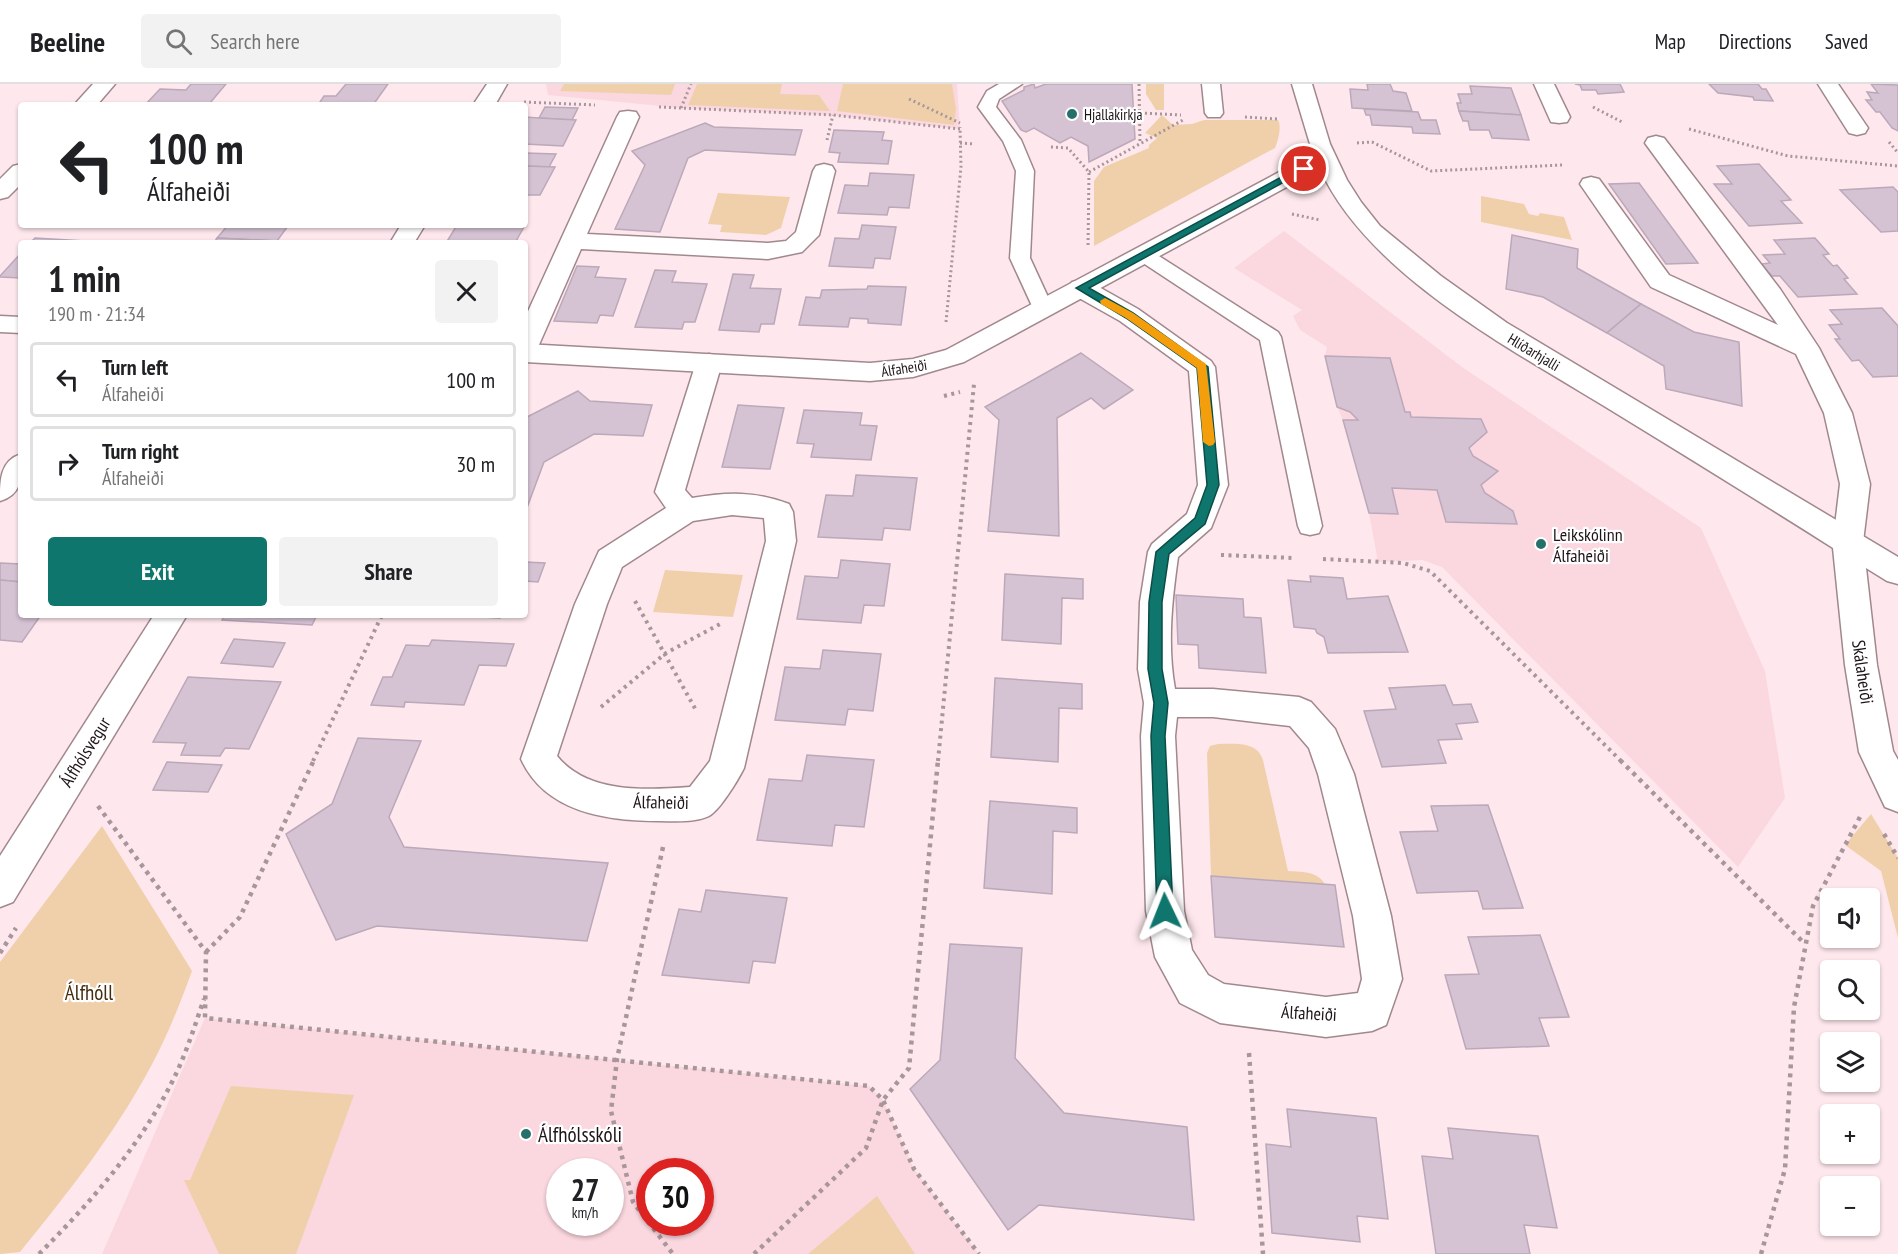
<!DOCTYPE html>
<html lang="en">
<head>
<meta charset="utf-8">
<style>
	:root { --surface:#fff; --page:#f2f2f2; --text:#202124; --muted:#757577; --line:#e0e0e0; --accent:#0f766e }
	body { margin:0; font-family:"PT Sans Narrow",sans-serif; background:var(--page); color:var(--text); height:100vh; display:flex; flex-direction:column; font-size:22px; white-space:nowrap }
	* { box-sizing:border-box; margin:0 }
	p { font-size:20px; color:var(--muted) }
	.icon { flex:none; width:33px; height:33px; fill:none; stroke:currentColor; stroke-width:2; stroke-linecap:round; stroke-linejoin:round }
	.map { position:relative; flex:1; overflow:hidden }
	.side { position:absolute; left:18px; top:156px; width:510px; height:378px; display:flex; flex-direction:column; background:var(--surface); border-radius:6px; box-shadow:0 2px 4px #0004 }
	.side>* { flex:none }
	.hud { position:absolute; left:18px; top:18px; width:510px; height:126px; border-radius:6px; box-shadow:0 2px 4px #0004; background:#fff; color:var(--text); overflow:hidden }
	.fabs { position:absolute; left:1820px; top:804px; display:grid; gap:12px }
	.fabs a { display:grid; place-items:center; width:60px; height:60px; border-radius:6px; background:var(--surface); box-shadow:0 2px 4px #0004; font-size:30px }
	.speed { position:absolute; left:546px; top:1074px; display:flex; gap:12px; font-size:30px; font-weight:700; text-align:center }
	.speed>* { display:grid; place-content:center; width:78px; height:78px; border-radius:50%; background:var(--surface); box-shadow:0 2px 4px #0004; line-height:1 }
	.speed small { font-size:15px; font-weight:400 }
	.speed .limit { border:9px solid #d22; background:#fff; color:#111 }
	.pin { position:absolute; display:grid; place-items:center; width:51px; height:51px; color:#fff; margin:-26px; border:3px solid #fff; border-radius:50%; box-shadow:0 2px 6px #0007 }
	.me { position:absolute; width:66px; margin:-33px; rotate:358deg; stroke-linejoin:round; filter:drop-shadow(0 0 4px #0008) }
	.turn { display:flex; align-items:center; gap:21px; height:126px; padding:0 30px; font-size:27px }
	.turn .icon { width:78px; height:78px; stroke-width:2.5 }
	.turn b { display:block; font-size:42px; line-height:51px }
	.round { display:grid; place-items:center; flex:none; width:63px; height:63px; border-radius:6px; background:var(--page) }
	.overview { display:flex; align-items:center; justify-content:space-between; height:102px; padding:0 30px }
	h1 { font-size:36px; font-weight:600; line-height:45px }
	.action { display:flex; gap:12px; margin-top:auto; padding:12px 30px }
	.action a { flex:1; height:69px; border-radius:6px; background:var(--accent); color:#fff; font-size:24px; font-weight:600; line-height:69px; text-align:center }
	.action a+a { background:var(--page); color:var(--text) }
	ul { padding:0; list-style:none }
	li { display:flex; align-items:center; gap:18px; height:75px; margin:0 12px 9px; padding:0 18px; border:3px solid var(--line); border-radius:6px }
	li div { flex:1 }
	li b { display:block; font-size:22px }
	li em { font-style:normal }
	header { display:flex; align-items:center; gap:36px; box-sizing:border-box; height:84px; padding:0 30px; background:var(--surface); border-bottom:2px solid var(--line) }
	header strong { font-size:28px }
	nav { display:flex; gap:33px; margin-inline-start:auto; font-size:21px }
	.search { width:420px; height:54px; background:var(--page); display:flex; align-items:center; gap:15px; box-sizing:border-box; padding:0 21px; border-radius:6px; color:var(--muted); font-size:22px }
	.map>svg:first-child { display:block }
</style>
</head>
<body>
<header>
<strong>Beeline</strong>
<div class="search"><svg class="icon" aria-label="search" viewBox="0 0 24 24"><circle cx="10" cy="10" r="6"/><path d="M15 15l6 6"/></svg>Search here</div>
<nav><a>Map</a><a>Directions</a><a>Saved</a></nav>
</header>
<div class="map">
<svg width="1898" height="1170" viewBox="0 0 1898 1170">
	<rect width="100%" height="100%" fill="#fee8ed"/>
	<g fill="#fbd7df" fill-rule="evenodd">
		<polygon points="546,0 957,0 960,45 833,31 681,24 548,11"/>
		<polygon points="1284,147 1462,283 1701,444 1765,587 1785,714 1738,783 1442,483 1422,476 1378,478 1369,429 1343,336 1337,323 1325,272 1327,263 1300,246 1293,232 1302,226 1234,184"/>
		<path d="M205,934L869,1002L883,1016L914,1085L979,1170H102ZM560,1088H610V1138H560ZM650,1088H700V1138H650Z"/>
	</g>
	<g fill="#f0d0ab">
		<polygon points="564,0 675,0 671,11 560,7"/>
		<polygon points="697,0 782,0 780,10 819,11 830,27 688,21"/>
		<polygon points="843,0 952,0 956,25 954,41 837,27"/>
		<polygon points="1146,0 1164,0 1164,26 1156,26 1146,10"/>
		<path d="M1162,31L1173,41L1192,40L1204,36H1278C1282,43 1278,57 1275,64L1094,162V97L1104,83L1149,64V61L1157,54L1145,49Z"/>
		<polygon points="718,109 790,113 781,144 766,151 720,148 722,141 708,140"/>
		<polygon points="1481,112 1524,120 1529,130 1538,132 1540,129 1564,133 1572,156 1481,138"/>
		<polygon points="665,486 743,491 733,533 653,528"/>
		<path d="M1218,660C1235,660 1257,657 1263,676L1288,787C1303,788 1317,787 1325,800L1211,792L1207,669L1210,662Z"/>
		<polygon points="1871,730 1898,774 1898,854 1881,787 1845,761"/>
		<path d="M102,742L192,887C180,920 167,953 150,984C114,1051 67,1110 20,1168L0,1170V878Z"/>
		<polygon points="231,1002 354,1011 296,1170 219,1170 184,1096 190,1096"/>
		<polygon points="877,1112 915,1170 808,1170"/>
	</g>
	<g fill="#d5c2d3" stroke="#bba8b9" stroke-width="1.5">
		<polygon points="191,0 226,0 210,19 145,21 160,5 186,6"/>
		<polygon points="346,0 388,0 373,21 318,21 324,12 336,12"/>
		<polygon points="1034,0 1035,4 1046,0 1132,0 1135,55 1089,78 1088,62 1071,53 1060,59 1034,44 1026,48 1021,46 1002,17 1024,6 1024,3"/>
		<polygon points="1367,0 1390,0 1393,7 1406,9 1412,27 1352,24 1350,5 1368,6"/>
		<polygon points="1575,0 1620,0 1624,8 1598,10 1596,6 1582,6 1580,1"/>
		<polygon points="1709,0 1758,0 1762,5 1766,5 1773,17 1754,16 1753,13 1718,9"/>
		<polygon points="1871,0 1898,1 1898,47 1892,44 1880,28 1876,28 1866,16 1872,16 1867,8 1878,9"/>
		<polygon points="1470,2 1511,4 1521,31 1459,27 1457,19 1461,19 1458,10 1472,10"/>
		<polygon points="545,23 578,24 572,36 539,34"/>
		<polygon points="1364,25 1418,28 1421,36 1436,36 1440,50 1413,49 1412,43 1372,41 1370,31 1366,31"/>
		<polygon points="1459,27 1521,31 1529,56 1492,54 1489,46 1470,46 1468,37 1463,37"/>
		<polygon points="525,33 539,34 576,36 563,62 525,60"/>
		<polygon points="705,39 714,43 802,46 795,71 705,66 688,74 660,148 615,145 645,81 632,67"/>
		<polygon points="834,46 884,48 882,56 892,57 888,80 838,78 840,69 829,68"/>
		<polygon points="525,69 556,70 549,83 525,82"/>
		<polygon points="1759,80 1791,116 1781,117 1802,139 1749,142 1714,100 1732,100 1717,82"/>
		<polygon points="525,82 555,83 540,111 525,111"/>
		<polygon points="870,89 914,91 909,124 889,123 887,131 838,129 845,101 868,102"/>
		<polygon points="1639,99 1698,179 1666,180 1609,100"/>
		<polygon points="1893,103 1898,108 1898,147 1881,148 1840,106"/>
		<polygon points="228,141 270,141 288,142 277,157 217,154"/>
		<polygon points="457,141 525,141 515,159 446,159"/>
		<polygon points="862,141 896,143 890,175 875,174 873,184 829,182 835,154 859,155"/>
		<polygon points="1512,151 1578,165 1577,184 1641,220 1607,249 1543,213 1506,205"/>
		<polygon points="35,154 103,158 30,159"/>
		<polygon points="217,154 277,157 214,159"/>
		<polygon points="1815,154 1829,170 1823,171 1833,182 1837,181 1848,194 1844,195 1857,210 1798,213 1780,192 1772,192 1761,180 1770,179 1763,171 1785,170 1774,156"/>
		<polygon points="21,169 21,194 0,193 0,192"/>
		<polygon points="577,182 599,183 595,193 626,195 613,232 600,231 597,239 554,237"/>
		<polygon points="655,186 676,187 672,198 707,200 695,238 684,238 682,245 635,243"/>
		<polygon points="733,190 754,191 750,204 781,205 774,240 761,240 759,248 719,246"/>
		<polygon points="868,202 906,203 901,241 868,239 868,235 850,234 848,243 799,241 806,213 820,214 822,206 867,205"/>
		<polygon points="1641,220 1694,248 1739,258 1742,322 1666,305 1664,282 1607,249"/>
		<polygon points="1882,224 1898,242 1898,292 1873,293 1859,276 1852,277 1835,255 1840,255 1829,241 1842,240 1830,226"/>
		<polygon points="1081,269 1133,306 1104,325 1091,314 1057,334 1059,452 988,447 999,336 985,323"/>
		<polygon points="1325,272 1390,274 1405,328 1410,328 1411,333 1481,335 1487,348 1469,364 1473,372 1498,387 1481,401 1485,409 1513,427 1517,440 1446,438 1437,406 1392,404 1398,430 1369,429 1343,336 1358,336 1350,328 1337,323"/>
		<polygon points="578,307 590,317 652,321 643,352 594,350 544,378 525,429 525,334"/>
		<polygon points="738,321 784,324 770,385 722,383"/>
		<polygon points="804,326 862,329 860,341 877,342 871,376 811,373 814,360 797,359"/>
		<polygon points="856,391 917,394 910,446 884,444 882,456 818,453 826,411 853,412"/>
		<polygon points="841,476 890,480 884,522 864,521 861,539 797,535 805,492 838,494"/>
		<polygon points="525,478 545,479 538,498 525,497"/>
		<polygon points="0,479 21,480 21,498 0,496"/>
		<polygon points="1005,490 1083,495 1083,515 1062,514 1061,560 1002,556"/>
		<polygon points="1310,492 1343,494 1347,515 1388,512 1408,568 1328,569 1324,553 1317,549 1315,545 1294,543 1288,496 1311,498"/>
		<polygon points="0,496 21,498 21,531 41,531 22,558 0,556"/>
		<polygon points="1176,511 1243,515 1244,533 1261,534 1266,589 1199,584 1198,561 1178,560"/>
		<polygon points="225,531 317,531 312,541 222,536"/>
		<polygon points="446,531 501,531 500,534"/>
		<polygon points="234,555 285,559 273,583 221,579"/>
		<polygon points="432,556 514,560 506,582 479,581 464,621 405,618 404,623 371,621 383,593 392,593 406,561 429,562"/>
		<polygon points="823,566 881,570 873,627 848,625 845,641 775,636 785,583 820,585"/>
		<polygon points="188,593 281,598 249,665 225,664 220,672 181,671 186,659 153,658"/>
		<polygon points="995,594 1082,600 1082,625 1059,624 1058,678 991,673"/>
		<polygon points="1445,601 1453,621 1471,620 1478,638 1456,640 1462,655 1438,656 1446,679 1382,683 1364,627 1396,625 1389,604"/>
		<polygon points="358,654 421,657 389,733 404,763 608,779 587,857 377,842 336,856 286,750 332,720"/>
		<polygon points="807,671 874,676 864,743 835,741 832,762 757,756 769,695 802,697"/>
		<polygon points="167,678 222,681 208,708 153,706"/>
		<polygon points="990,717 1077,724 1077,749 1053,747 1052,810 984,804"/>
		<polygon points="1488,721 1523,824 1483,825 1478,807 1417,809 1400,748 1438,747 1431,722"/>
		<polygon points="1211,792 1335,801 1344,863 1215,853"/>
		<polygon points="706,806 787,814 775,879 753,877 749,899 662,891 679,825 701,828"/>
		<polygon points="1540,851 1569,933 1539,934 1549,962 1466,965 1445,891 1479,890 1468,853"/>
		<polygon points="950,860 1022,864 1015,974 1064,1029 1187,1043 1194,1136 1039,1121 1008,1146 910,1005 940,976"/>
		<polygon points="1287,1025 1376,1034 1388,1135 1357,1132 1360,1158 1272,1149 1266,1060 1291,1063"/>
		<polygon points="1448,1044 1538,1052 1557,1144 1524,1141 1530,1170 1436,1170 1422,1072 1453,1075"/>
	</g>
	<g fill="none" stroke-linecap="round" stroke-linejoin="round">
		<defs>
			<g id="service">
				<polygon points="999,0 1022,0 999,15 996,23 1021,56 1034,87 1030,174 1053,224 1050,229 1043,231 1036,229 1033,224 1010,174 1016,87 1003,57 978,23 987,7"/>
				<polygon points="1202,0 1220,0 1223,29 1220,33 1208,33 1205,29"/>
				<polygon points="1144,165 1151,167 1278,248 1281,253 1322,442 1319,449 1310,451 1301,449 1298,442 1260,256 1137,175 1134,171 1137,167"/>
			</g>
			<g id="minor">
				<polygon points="93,0 115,0 97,21 74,21"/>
				<polygon points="487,0 507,0 495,21 473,21"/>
				<polygon points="1534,0 1554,0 1570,33 1567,38 1559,39 1551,38"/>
				<polygon points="1818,0 1838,0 1868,44 1865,49 1857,51 1849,49"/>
				<polygon points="628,27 636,28 639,33 587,150 768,159 786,157 796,148 813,87 816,82 824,80 832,82 835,87 819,151 802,168 768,175 581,165 538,263 534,269 525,272 525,234 617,33 620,28"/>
				<polygon points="1656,52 1664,54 1780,205 1819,264 1852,329 1870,400 1863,458 1859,466 1848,470 1837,466 1833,458 1840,400 1824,329 1796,270 1651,203 1580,100 1583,95 1591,93 1599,95 1669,191 1778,241 1645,59 1648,54"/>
				<polygon points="21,80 21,100 8,113 0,115 0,95 13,82"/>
				<polygon points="401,141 425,141 414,159 390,159"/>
				<path d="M1081,196L1090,198L1138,225L1211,277L1215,283L1228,401L1211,444L1178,473C1172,516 1167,561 1175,605H1213L1299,613L1311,618L1335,645L1354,690L1391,832L1402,895L1386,941L1372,947L1326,953L1220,939L1180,919L1155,873L1146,827L1141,652L1144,619L1138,585L1140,518L1148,468L1152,460L1187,430L1198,401L1189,287L1120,237L1072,210L1068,204L1072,198ZM1177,633H1213L1290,642L1309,664L1318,690L1353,832L1362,895L1358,909L1326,913L1224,900L1208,891L1192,866L1184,827L1175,652Z"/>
				<path d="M709,270L718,273L722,279L685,406L692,414C727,408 755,407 789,420L793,428L796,457L744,684C738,696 720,726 709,732C694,739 675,737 659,737C606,737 545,728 521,675L575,520L599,467L666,424L655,408L696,279L700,273ZM732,431L764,434L766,457L710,677L690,703C644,706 588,710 557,672L607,520L622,483L693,437Z"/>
				<path d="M21,370C21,391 24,410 0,417C0,396 0,377 21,370Z"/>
			</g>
			<g id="tertiary">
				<path d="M1292,0H1312L1330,60L1347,96L1361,118L1380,142L1441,192L1507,239L1898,473V500L1887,497L1866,484L1877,581L1893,667L1898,676V728L1885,723L1859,668L1845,581L1833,464C1759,417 1684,371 1609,325C1513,266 1368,191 1320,85L964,278L913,293L870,297L525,278V260L870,279L913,275L946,266L1313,70Z"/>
				<polygon points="0,232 21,233 21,249 0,248"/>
				<polygon points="154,531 187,531 13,818 0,823 0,772"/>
			</g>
		</defs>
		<use href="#service" stroke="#a1888d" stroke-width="3"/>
		<use href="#minor" stroke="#a1888d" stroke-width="3"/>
		<use href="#tertiary" stroke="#a1888d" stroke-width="3"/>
		<g stroke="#a7969a" stroke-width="3" stroke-dasharray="2 3" stroke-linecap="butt">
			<polyline points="1139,0 1140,60"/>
			<polyline points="909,15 960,39"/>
			<polyline points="524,18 595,21"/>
			<polyline points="659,23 833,31 960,45"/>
			<polyline points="1593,23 1622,38"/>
			<polyline points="681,24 691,0"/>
			<polyline points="1140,29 1181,31"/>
			<polyline points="1245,33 1277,35"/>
			<polyline points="1689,45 1788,72 1898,82"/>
			<polyline points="827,56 833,31"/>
			<polyline points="1889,58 1898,69"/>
			<polyline points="960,59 975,60"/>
			<polyline points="1357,59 1372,58 1431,87 1562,81"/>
			<polyline points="1051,63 1068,64 1089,88 1088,164"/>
			<polyline points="1089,88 1183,36"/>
			<polyline points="1292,130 1320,136"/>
			<polyline points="946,238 961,83 960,43"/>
		</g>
		<g stroke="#a7969a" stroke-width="4" stroke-dasharray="3 4.5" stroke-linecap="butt">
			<polyline points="944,312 960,308"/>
			<polyline points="1221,471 1294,474"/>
			<polyline points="1323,475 1403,479 1430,487 1621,677"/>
			<polyline points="635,517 697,628"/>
			<polyline points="601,623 666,569 720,540"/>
			<polyline points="313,677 382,531"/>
			<polyline points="938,677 974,300"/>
		</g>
		<g stroke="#a7969a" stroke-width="4.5" stroke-dasharray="4 5" stroke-linecap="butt">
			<polyline points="1620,676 1805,860"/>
			<polyline points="98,722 206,868 205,934 869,1002 883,1016 914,1085 979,1170"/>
			<polyline points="1884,750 1898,774"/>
			<polyline points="663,763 617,975 611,1027 633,1118 673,1170"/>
			<polyline points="206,868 240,833 314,676"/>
			<polyline points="0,869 16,844"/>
			<polyline points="1249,969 1263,1170"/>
			<path d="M39,1170C92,1117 142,1060 175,992C187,967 195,941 204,915"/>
			<polyline points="754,1170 866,1064 883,1016 909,984 938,676"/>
			<polyline points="1761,1170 1785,1085 1794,923 1813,822 1861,731"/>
		</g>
		<use href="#service" fill="#fff" fill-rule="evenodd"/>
		<use href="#minor" fill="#fff" fill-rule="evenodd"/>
		<use href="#tertiary" fill="#fff" fill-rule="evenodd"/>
	</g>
	<polygon fill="#0f766e" stroke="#0a4d48" stroke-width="1.5" points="1300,83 1308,85 1089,204 1133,229 1208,283 1219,401 1205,440 1169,470 1162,518 1162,585 1168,619 1165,652 1173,827 1171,833 1165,835 1160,833 1157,827 1151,652 1154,619 1148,585 1149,518 1156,468 1195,434 1207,401 1197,284 1126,234 1076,204"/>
	<polygon fill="#f59e0b" points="1105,214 1133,229 1206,280 1215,358 1213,361 1209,362 1203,358 1197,284 1126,234 1101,220 1100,217"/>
	<g fill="#26706b" stroke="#fff" stroke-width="2">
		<circle cx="1072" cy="30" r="6"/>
		<circle cx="1541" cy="460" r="6"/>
		<circle cx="526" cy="1050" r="6"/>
	</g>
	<g text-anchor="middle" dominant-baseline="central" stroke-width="4.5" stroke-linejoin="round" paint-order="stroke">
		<g font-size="15" fill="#1d1416" stroke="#fff" text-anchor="start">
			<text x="1084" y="30">Hjallakirkja</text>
		</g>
		<g font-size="15" fill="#1d1416" stroke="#fff">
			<text transform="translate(1534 268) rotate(31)">Hlíðarhjalli</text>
			<text transform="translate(904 284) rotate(-9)">Álfaheiði</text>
		</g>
		<g font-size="18" fill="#1d1416" stroke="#fff" text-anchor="start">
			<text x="1553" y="450">Leikskólinn<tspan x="1553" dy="21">Álfaheiði</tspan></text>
		</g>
		<g font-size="18" fill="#1d1416" stroke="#fff">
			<text transform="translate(1863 588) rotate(82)">Skálaheiði</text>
			<text transform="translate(85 668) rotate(-58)">Álfhólsvegur</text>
			<text transform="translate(661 718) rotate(1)">Álfaheiði</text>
			<text transform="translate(1309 929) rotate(3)">Álfaheiði</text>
		</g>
		<g font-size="21" fill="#452e0e" stroke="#fff">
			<text x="89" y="908">Álfhóll</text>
		</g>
		<g font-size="21" fill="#1d1416" stroke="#fff" text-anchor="start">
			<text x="538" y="1050">Álfhólsskóli</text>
		</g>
	</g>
</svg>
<div class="fabs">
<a><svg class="icon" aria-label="sound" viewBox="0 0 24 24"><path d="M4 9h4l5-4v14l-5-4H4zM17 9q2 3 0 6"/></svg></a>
<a><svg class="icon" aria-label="search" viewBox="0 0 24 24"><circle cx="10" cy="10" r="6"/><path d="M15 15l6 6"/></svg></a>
<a><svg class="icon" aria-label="layers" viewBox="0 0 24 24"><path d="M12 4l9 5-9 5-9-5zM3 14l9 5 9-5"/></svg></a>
<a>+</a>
<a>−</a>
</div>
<div class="speed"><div>27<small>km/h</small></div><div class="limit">30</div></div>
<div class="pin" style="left:1304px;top:85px;background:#d93025"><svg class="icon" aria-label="arrive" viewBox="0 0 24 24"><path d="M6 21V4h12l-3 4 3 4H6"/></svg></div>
<svg class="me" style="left:1165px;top:827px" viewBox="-20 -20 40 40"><path d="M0-17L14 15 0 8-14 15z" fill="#0f766e" stroke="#fff" stroke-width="4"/></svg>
<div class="hud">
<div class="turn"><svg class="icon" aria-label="left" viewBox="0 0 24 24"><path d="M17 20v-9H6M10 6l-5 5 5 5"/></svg><div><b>100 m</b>Álfaheiði</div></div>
</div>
<section class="side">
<div class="overview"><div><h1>1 min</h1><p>190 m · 21:34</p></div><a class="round"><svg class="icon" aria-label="close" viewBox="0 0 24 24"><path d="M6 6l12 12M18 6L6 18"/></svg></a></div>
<ul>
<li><svg class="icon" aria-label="left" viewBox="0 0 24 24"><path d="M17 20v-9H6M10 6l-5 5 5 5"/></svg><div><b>Turn left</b><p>Álfaheiði</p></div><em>100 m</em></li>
<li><svg class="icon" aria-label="right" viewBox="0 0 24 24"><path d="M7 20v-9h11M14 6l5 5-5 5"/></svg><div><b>Turn right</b><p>Álfaheiði</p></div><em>30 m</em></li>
</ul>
<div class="action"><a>Exit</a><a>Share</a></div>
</section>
</div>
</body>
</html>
